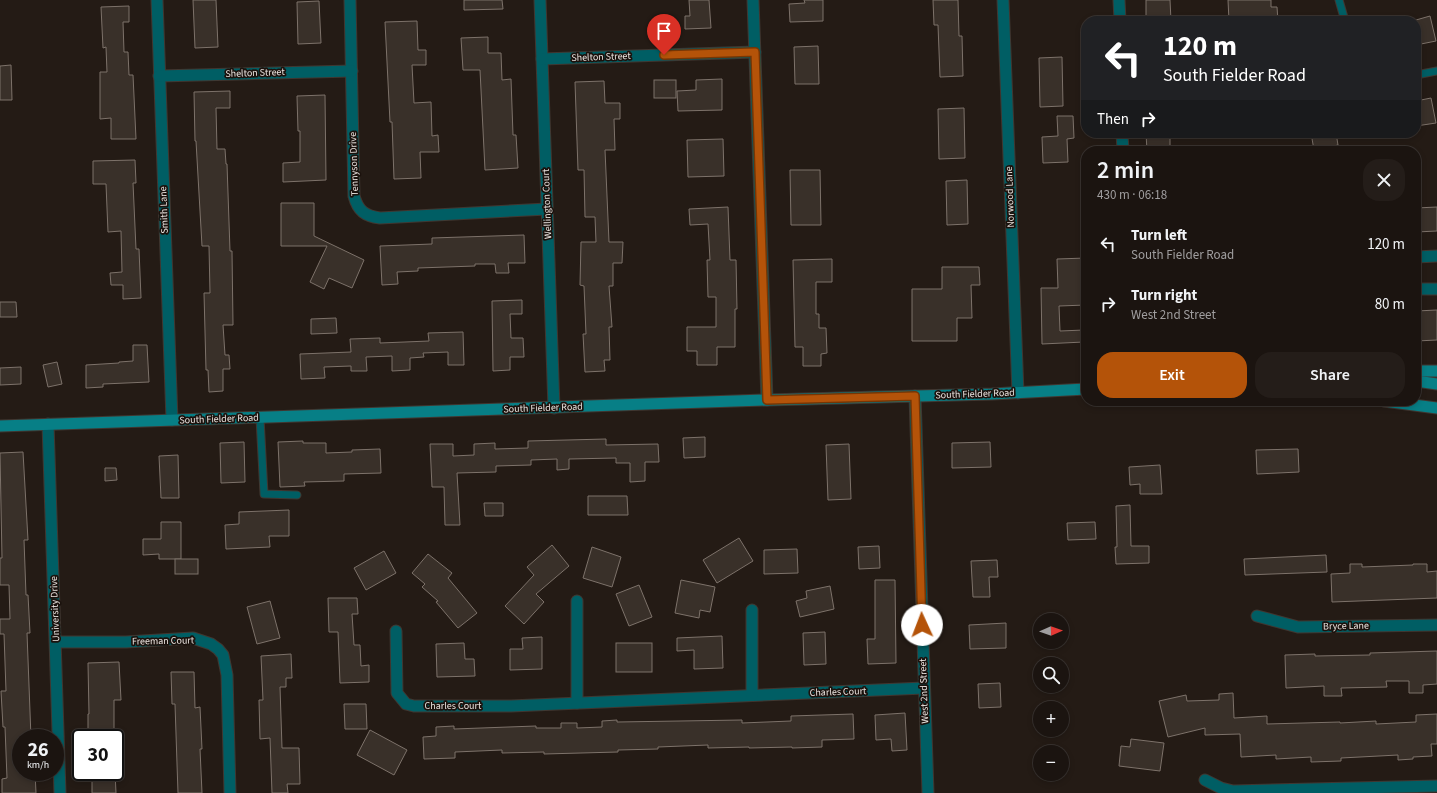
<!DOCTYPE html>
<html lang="en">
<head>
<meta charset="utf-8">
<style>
	:root { --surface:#1b1410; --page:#241d19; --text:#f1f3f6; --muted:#a09e9f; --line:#393330; --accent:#b45309 }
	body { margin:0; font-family:"Source Sans 3",sans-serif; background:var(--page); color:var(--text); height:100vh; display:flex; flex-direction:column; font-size:15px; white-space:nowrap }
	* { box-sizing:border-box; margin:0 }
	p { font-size:13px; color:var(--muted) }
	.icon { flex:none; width:22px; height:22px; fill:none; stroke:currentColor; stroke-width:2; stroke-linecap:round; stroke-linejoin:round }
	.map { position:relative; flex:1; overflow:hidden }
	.panel { position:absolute; left:1081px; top:146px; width:340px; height:260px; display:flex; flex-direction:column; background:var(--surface); border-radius:16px; box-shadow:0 2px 6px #0003,0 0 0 1px var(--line) }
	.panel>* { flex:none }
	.banner { position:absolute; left:1081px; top:16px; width:340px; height:122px; border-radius:16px; box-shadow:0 2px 6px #0003,0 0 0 1px var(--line); background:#202124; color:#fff; overflow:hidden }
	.needle { width:26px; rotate:88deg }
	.controls { position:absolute; left:1033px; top:613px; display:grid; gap:8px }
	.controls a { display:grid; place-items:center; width:36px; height:36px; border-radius:50%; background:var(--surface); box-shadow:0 2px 6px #0003,0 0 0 1px var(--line); font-size:20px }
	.speed { position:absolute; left:12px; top:729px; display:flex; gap:8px; font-size:20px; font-weight:700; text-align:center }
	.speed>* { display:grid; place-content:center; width:52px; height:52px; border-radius:50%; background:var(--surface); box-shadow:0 2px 6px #0003,0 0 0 1px var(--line); line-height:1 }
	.speed small { font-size:10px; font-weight:400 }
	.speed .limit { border:2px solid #111; border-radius:6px; background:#fff; color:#111 }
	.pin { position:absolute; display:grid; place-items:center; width:34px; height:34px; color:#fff; margin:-41px -17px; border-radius:50% 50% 50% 0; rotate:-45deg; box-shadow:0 0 4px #0007 }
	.pin .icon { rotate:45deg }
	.me { position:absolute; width:44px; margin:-22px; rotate:358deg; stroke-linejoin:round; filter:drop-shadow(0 0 3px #0008) }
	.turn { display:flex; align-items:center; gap:14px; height:84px; padding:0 16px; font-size:18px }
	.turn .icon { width:52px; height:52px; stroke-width:2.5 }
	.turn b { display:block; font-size:28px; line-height:34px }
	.then { display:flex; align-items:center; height:38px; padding:0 16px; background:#0003; gap:8px; font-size:15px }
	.round { display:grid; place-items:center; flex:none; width:42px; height:42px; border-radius:16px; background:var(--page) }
	.overview { display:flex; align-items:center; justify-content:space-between; height:68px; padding:0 16px }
	h1 { font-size:24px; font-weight:600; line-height:30px }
	.primary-button { display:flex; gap:8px; margin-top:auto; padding:8px 16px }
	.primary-button a { flex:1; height:46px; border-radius:16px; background:var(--accent); color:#fff; font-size:16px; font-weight:600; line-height:46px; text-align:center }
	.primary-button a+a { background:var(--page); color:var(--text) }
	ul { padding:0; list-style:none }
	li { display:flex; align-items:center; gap:12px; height:60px; padding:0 16px }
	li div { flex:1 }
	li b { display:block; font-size:15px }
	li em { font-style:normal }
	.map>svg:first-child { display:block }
</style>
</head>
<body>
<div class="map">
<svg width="1437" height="793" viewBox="0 0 1437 793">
	<rect width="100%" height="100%" fill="#241b15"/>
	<g fill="#393029" stroke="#7d726a">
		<polygon points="193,0 216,0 218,47 195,48"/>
		<polygon points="464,0 502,0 503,9 464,10"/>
		<polygon points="689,0 709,0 711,28 685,29 685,16 690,16"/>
		<polygon points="804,0 823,0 823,21 790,22 789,4 805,3"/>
		<polygon points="933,0 958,0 959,36 962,36 963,76 940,77 938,25 934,25"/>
		<polygon points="1146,0 1170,0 1171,21 1146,21"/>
		<polygon points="1228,0 1271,0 1271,7 1277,7 1278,21 1229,21"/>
		<polygon points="319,1 321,43 298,44 297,2"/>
		<polygon points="129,6 129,22 123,22 124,52 128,52 129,75 133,75 136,139 111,139 111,118 100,119 100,72 107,72 106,47 103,48 101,7"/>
		<polygon points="1430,16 1436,41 1416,45 1416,20"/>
		<polygon points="417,21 418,50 426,50 426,65 412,65 414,103 431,102 432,136 438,135 439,152 420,152 421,178 394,179 392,122 390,122 385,22"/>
		<polygon points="488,37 488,53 501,53 502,80 511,79 513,135 516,135 518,168 485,170 480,70 463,70 461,38"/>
		<polygon points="818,46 819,84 795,84 794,47"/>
		<polygon points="1062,57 1063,106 1040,107 1039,58"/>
		<polygon points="11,65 12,100 0,100 0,66"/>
		<polygon points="722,79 722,110 678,111 677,91 696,90 696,80"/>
		<rect x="654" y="80" width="22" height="18"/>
		<polygon points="604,81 605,103 620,103 620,119 614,119 615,150 605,150 609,242 623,242 622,263 613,263 613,286 609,286 612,327 609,327 610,360 604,360 605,371 585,372 583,334 586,334 584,286 580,285 581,242 596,242 595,217 585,217 584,170 578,170 575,82"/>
		<polygon points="230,91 230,108 216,108 217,149 225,149 226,164 227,164 230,251 232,251 233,325 223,325 225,355 229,355 230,369 223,369 223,391 209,392 208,370 206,370 204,293 210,293 209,246 202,246 196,141 195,141 194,92"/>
		<polygon points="325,95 326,180 283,182 283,163 300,162 300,131 298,131 297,96"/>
		<polygon points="1431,98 1436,123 1416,126 1416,101"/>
		<polygon points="964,108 965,158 939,159 938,109"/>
		<polygon points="1057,116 1073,116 1074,138 1067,139 1068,162 1043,163 1042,137 1058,136"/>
		<polygon points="1146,133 1170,133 1170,151 1147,151"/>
		<polygon points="1311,133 1336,133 1338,145 1314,150"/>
		<polygon points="723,139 724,176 688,177 687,140"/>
		<polygon points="135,160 136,183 133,183 136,249 139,249 141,298 123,299 123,285 111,285 110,273 122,272 121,231 108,232 106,184 93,184 93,161"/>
		<polygon points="790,170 820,170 821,225 791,225"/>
		<polygon points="967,180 968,224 947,225 946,181"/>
		<polygon points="281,203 314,203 314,236 364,260 352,288 329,278 324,289 310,282 327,246 281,246"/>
		<polygon points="728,207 730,260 736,260 737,309 735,309 735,347 717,347 717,365 697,365 697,351 687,351 687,327 716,327 716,297 708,297 707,260 710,260 708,224 690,225 689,209"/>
		<polygon points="1437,207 1437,231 1416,232 1416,208"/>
		<polygon points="524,235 525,263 508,263 509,273 496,273 495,264 475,264 475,266 418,268 418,271 397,272 398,284 382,285 380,246 432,244 432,238"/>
		<polygon points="1086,258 1086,305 1059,306 1060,331 1084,330 1084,342 1042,344 1041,288 1058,288 1057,259"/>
		<polygon points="832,259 832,282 816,282 816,314 819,314 819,328 826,328 827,353 821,354 821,366 803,366 803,347 795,347 793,260"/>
		<polygon points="942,267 979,267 980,285 971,285 972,318 957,318 957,341 912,341 912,289 942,289"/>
		<polygon points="522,300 522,314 510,314 511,338 523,338 524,357 510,357 510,370 493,371 492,301"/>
		<polygon points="0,302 16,302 17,317 0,317"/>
		<polygon points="1437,310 1437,340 1416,341 1416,311"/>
		<polygon points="336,318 337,333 311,334 311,319"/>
		<polygon points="463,332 464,365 448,365 448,352 423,353 424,357 410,358 410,370 392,371 392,356 366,357 367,371 351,371 351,366 324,367 325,378 301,379 300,354 351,352 350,339 380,338 380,343 429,341 428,333"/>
		<polygon points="133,345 147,345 149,382 103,384 103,387 86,388 86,365 119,363 119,362 133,361"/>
		<polygon points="57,362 62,384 48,387 43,365"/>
		<polygon points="21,367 21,384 0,385 0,368"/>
		<polygon points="705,437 705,457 684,458 683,438"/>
		<polygon points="606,439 606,445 658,444 659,462 645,462 645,481 630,482 630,463 616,463 616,458 569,459 569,469 557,470 557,459 531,460 531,465 496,466 496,472 457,473 460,525 445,525 444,487 432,487 430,444 453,444 453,456 474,455 474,444 495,443 495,449 528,448 528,441"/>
		<polygon points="303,441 303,443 326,443 326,453 352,452 352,450 380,449 381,473 344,474 344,481 304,482 305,486 280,487 278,442"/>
		<polygon points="244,442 245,482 221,483 220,443"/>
		<polygon points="990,442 991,467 952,468 952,443"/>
		<polygon points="849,444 851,499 828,500 826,445"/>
		<polygon points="1298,449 1299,472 1257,474 1256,450"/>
		<polygon points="23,452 28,540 24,540 26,595 28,595 30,633 27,633 31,738 21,738 21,772 35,772 36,793 2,793 2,779 7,778 5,727 3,727 1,691 6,691 4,634 0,634 0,619 10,619 9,585 0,585 0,558 2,558 0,453"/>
		<polygon points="178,455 179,498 161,498 159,456"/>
		<polygon points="1160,465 1162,494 1140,494 1140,484 1130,485 1129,467"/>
		<polygon points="105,468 116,468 117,480 105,481"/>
		<polygon points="588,496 627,496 628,515 588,515"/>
		<polygon points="484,503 503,503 503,516 485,516"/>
		<polygon points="1130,505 1131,546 1149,546 1149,563 1116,564 1115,547 1117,547 1116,506"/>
		<polygon points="289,510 289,536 269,536 270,547 226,549 225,525 239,524 239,512"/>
		<polygon points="161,522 181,522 181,559 159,559 159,554 143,555 143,539 161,539"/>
		<polygon points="1095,522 1096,539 1068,540 1067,523"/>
		<polygon points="739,538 753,561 717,583 703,560"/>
		<polygon points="552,545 569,566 536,594 544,602 524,624 505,606 534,575 527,567"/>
		<polygon points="879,546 880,568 859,569 858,547"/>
		<polygon points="592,547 621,557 612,587 583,578"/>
		<polygon points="797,549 798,573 764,574 764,550"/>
		<polygon points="384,551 396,573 366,590 354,568"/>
		<polygon points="428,554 452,573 448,578 477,613 458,628 436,602 438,601 422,587 425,584 412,573"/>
		<polygon points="1326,555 1327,572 1245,575 1244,559"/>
		<rect x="175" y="559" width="23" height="15"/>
		<polygon points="997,560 998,577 989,577 990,597 973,597 971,561"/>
		<polygon points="1350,564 1362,564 1362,567 1413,565 1413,564 1427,564 1427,572 1437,571 1437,598 1332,602 1331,574 1350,573"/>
		<polygon points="681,580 715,587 710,612 700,610 699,618 675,613"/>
		<polygon points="875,580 895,580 896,663 868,664 867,639 875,639"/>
		<polygon points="639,585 652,617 629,626 616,594"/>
		<polygon points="830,586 834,609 800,617 796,601 807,598 806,591"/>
		<polygon points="328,598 357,598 358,614 352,614 354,645 360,645 361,666 369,665 369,682 340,683 338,632 329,632"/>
		<polygon points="270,601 280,638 257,644 247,607"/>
		<polygon points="1006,623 1006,648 970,649 969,625"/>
		<polygon points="825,632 826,664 804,665 803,633"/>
		<polygon points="722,636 723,668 694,669 694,650 677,651 677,638"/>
		<polygon points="542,637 542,669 510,670 510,649 523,649 522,638"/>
		<polygon points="464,643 465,659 474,659 475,676 437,677 436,644"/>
		<rect x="616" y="643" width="36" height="29"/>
		<polygon points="1437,651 1437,684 1423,685 1423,693 1409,693 1409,681 1386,681 1387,687 1341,688 1342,696 1324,696 1324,686 1286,688 1285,655 1315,654 1315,656 1370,655 1370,653"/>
		<polygon points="291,654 292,678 286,678 286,687 280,687 282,748 299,748 300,784 287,784 288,793 272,793 270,738 260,739 259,700 263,700 261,656"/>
		<polygon points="119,662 121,700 114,700 114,738 88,738 88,714 89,714 88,663"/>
		<polygon points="171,672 194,672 195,708 200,707 202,749 200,749 202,793 178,793 175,704 172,704"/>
		<polygon points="1000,683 1001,707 979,708 978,684"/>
		<polygon points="1233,693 1234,718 1267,716 1267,724 1340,722 1340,723 1376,721 1376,724 1416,722 1416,715 1437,714 1437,744 1431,744 1432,756 1413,757 1413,759 1398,760 1398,755 1341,758 1341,761 1311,762 1311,757 1276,759 1276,755 1241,757 1240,734 1205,735 1205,728 1168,737 1159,701 1186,695 1187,701 1219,700 1219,694"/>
		<polygon points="344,704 366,704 367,729 345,729"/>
		<polygon points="905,713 907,750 892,751 891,739 876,740 875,715"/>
		<polygon points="853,714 854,739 822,740 822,747 792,748 792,747 749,748 749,747 708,748 708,745 658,747 658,749 618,750 618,752 544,754 544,752 502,753 502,750 455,752 455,758 424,759 423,737 436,736 436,727 454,726 454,729 536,726 536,728 561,728 561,723 577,723 577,728 602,727 602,721 617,720 617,722 742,720 742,723 791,721 791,716"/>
		<polygon points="370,730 407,750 394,775 357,755"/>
		<polygon points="1131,739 1164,743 1160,771 1119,766 1121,746 1130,747"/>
		<polygon points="92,772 115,772 116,793 92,793"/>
	</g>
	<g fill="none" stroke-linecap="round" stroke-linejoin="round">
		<defs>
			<g id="service">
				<polyline points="1339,0 1345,21"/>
				<polyline points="1416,75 1437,71"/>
				<polyline points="260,418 264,494 297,495"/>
			</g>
			<g id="minor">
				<polyline points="157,0 172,420"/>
				<path d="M350,0L354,196C358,211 365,216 380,218L547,209"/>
				<polyline points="540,0 554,408"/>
				<polyline points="753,0 767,400"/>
				<polyline points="1003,0 1018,393"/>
				<polyline points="1119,0 1120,21"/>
				<polyline points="542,59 755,52"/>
				<polyline points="159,76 352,71"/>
				<polyline points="1122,133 1123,151"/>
				<polyline points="1416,257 1437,256"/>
				<polyline points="1416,289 1437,289"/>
				<polyline points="915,396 928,793"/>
				<polyline points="48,424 60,793"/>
				<polyline points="1257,616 1298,627 1437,625"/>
				<polyline points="396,631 397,693 406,704 414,706 511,706 924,688"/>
				<polyline points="56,642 126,642 193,638 211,644 218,649 223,655 227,675 230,793"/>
				<polyline points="752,695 752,610"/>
				<polyline points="577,703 577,601"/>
				<polyline points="1205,780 1221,788 1233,791 1437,786"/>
			</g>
			<g id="secondary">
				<polyline points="1416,371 1437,371"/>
				<polyline points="1416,381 1437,384"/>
				<polyline points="1384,401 1437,408"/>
				<polyline points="0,426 767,400 992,394 1086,389"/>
			</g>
		</defs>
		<use href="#service" stroke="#403731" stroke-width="9"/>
		<use href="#minor" stroke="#403731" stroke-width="13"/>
		<use href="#secondary" stroke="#403731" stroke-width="13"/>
		<use href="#service" stroke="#005e64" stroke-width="7"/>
		<use href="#minor" stroke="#005e64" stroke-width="11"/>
		<use href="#secondary" stroke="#077f86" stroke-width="11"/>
	</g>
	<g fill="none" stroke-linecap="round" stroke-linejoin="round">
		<defs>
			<polyline id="route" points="664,55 755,52 767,400 915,396 922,625"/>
		</defs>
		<use href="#route" stroke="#753606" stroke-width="10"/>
		<use href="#route" stroke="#b45309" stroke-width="7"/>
	</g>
	<g text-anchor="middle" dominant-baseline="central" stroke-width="3.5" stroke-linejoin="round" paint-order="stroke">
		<g font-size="10" fill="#eae4e0" stroke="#1b120d">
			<text transform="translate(601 57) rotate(-2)">Shelton Street</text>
			<text transform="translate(255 73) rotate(-2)">Shelton Street</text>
			<text transform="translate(354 164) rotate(-92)">Tennyson Drive</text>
			<text transform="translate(1010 197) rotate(-92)">Norwood Lane</text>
			<text transform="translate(547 204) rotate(-92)">Wellington Court</text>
			<text transform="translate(164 210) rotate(-92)">Smith Lane</text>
			<text transform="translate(975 394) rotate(-2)">South Fielder Road</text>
			<text transform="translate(543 408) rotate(-2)">South Fielder Road</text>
			<text transform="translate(219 419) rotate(-2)">South Fielder Road</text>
			<text transform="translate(55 609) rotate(-92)">University Drive</text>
			<text transform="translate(1346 626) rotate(-1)">Bryce Lane</text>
			<text transform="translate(163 641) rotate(-1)">Freeman Court</text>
			<text transform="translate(924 691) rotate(-92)">West 2nd Street</text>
			<text transform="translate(838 692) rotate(-2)">Charles Court</text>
			<text x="453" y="706">Charles Court</text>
		</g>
	</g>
</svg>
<div class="controls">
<a><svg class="needle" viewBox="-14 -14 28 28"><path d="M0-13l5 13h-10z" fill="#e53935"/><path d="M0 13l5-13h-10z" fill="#a09e9f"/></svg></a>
<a><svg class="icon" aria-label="search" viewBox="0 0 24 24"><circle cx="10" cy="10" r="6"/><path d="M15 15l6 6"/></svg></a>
<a>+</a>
<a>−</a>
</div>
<div class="speed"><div>26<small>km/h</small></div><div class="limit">30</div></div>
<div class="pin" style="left:664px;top:55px;background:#d93025"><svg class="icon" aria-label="arrive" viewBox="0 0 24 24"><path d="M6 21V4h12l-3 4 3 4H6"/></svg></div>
<svg class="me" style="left:922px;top:625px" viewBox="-20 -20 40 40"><circle r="19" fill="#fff"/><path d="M0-13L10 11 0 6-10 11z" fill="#b45309"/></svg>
<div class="banner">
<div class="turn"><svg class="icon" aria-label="left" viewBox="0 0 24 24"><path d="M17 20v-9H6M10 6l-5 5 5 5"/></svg><div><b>120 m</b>South Fielder Road</div></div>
<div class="then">Then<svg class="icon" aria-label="right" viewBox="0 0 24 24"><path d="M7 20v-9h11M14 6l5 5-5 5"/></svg></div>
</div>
<section class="panel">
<div class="overview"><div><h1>2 min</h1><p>430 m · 06:18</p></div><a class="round"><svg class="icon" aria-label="close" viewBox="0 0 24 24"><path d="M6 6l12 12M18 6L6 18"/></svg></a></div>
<ul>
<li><svg class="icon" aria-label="left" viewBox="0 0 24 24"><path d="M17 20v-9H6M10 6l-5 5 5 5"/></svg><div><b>Turn left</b><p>South Fielder Road</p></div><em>120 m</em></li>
<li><svg class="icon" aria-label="right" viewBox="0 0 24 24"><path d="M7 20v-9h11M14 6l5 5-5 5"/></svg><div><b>Turn right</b><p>West 2nd Street</p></div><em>80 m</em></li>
</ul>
<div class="primary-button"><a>Exit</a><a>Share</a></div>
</section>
</div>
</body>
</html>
